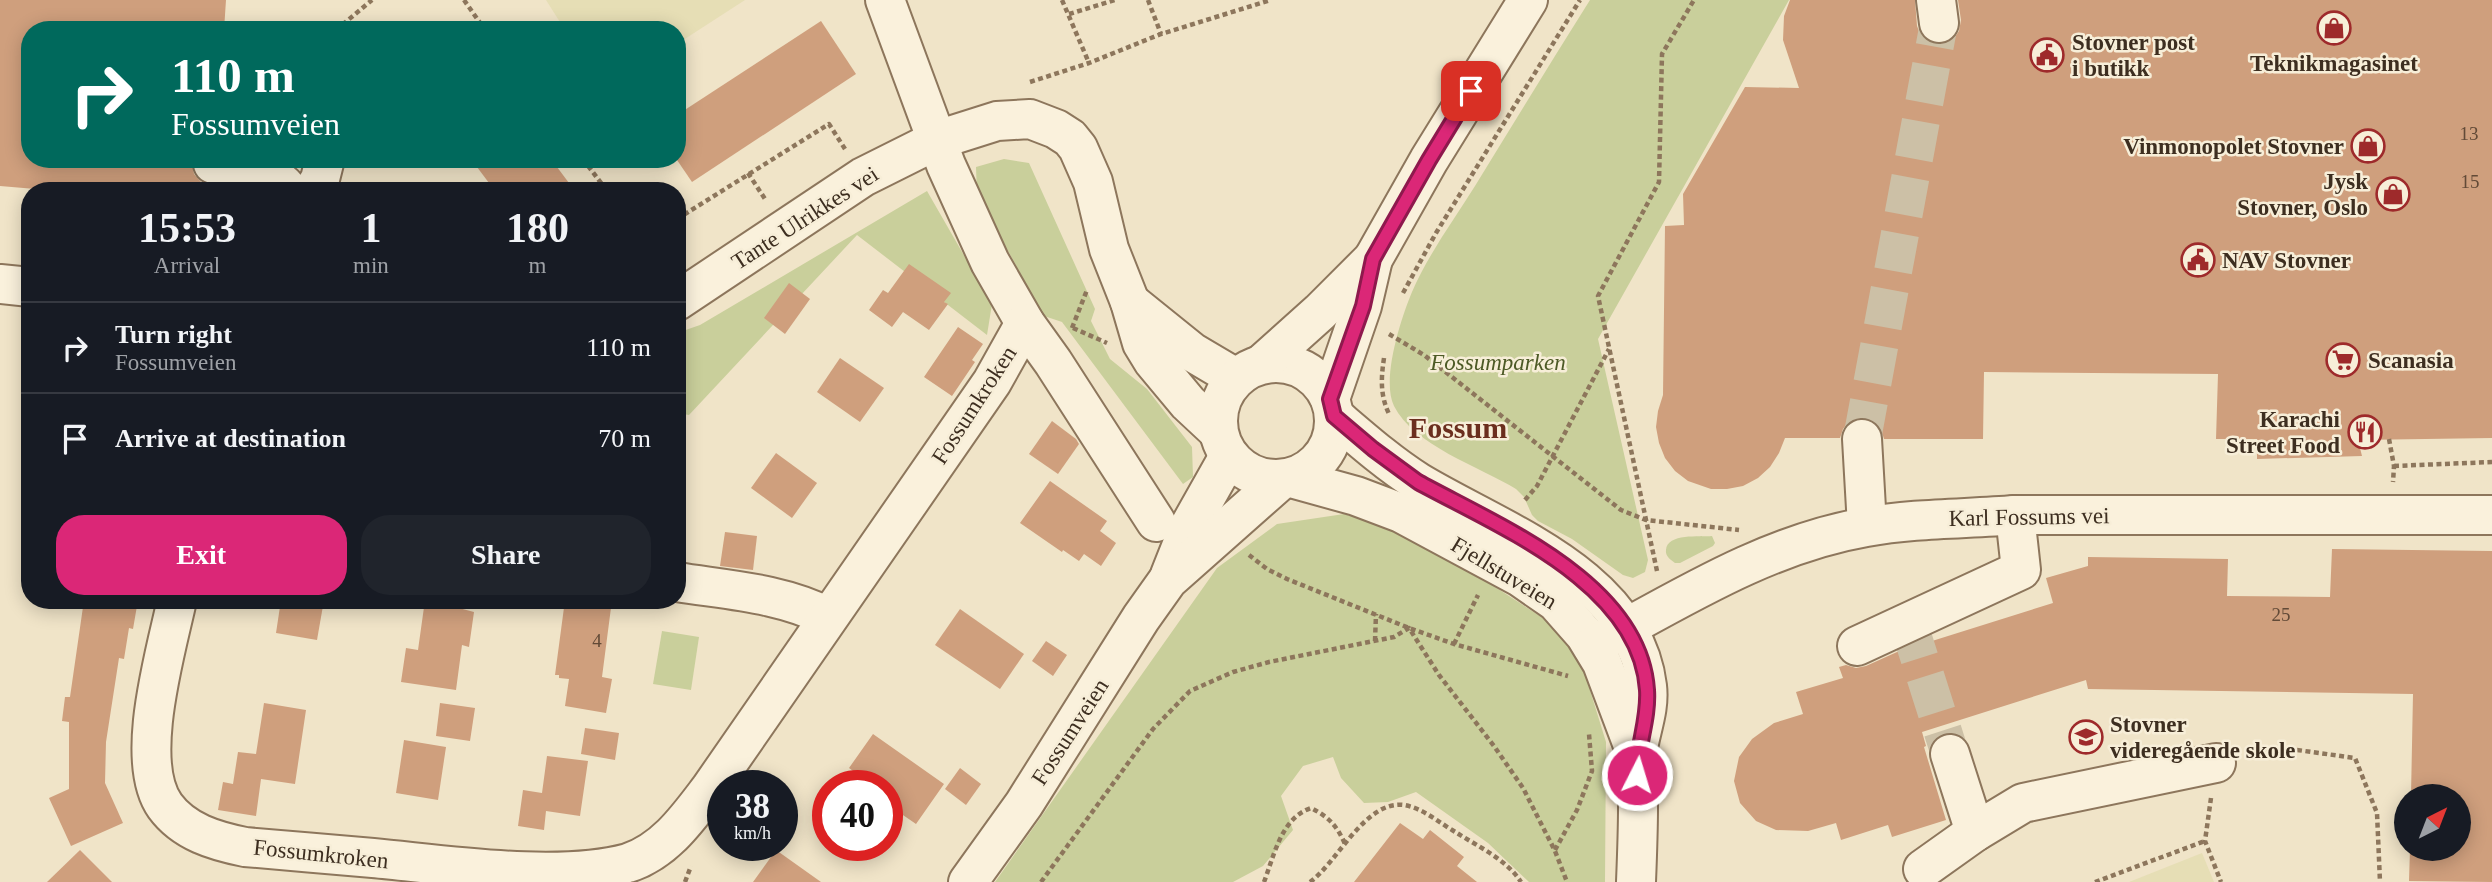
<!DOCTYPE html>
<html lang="en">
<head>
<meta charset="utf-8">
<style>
	:root { --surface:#171b24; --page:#20242c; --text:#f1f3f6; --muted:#9ea1a6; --line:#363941; --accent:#db2777 }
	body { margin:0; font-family:Georgia,serif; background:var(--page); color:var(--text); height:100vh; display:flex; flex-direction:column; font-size:26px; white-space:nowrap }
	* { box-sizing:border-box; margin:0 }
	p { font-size:23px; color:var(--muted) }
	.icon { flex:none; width:38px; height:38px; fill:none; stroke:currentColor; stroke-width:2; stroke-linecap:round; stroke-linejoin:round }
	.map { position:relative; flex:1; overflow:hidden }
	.drawer { position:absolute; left:21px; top:182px; width:665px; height:427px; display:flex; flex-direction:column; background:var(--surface); border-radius:28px; box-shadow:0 4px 18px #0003 }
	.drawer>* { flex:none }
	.guide { position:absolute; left:21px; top:21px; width:665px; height:147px; border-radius:28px; box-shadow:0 4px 18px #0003; background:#00695c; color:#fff; overflow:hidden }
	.needle { width:46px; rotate:42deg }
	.controls { position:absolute; left:2394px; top:784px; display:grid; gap:14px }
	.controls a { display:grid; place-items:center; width:77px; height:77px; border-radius:50%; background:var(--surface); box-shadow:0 4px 18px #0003; font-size:35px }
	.speed { position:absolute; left:707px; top:770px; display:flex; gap:14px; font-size:35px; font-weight:700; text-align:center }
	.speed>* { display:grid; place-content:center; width:91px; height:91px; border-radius:50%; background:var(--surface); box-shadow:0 4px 18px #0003; line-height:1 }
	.speed small { font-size:18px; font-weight:400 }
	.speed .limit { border:10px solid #d22; background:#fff; color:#111 }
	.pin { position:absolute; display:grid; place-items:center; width:60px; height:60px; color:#fff; margin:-30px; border-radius:14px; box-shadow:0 4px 10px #0006 }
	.me { position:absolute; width:77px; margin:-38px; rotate:5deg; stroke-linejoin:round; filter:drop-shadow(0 0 5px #0008) }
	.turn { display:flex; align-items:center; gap:24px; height:147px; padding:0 35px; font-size:32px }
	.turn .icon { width:91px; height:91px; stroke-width:2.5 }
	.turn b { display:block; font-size:49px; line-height:60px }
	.eta { display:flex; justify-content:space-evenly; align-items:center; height:119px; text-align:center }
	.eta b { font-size:42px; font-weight:600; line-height:49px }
	.cta { display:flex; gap:14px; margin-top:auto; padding:14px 35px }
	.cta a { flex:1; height:80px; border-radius:28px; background:var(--accent); color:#fff; font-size:28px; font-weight:600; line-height:80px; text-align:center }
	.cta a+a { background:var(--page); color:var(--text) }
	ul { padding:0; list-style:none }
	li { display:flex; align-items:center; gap:21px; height:91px; padding:0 35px; border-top:2px solid var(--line) }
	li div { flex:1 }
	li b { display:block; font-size:26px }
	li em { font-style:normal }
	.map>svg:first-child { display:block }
</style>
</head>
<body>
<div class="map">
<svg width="2492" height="882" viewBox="0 0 2492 882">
	<rect width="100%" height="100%" fill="#f0e4c8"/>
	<g fill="#e6deb5">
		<polygon points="546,0 745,0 677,44 677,30 565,30"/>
		<polygon points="2202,853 2214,882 2129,882"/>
	</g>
	<g fill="#c9cf9b">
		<path d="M1590,0H1789L1598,339L1648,560L1645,572L1633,578L1623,575L1572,539L1538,521L1532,515L1524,497L1516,489C1480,467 1413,445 1394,406C1381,380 1401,318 1412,292C1428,255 1453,221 1475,186C1513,124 1551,62 1590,0Z"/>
		<polygon points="1004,159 1029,163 1095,309 1091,321 1110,359 1147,389 1192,447 1193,477 1183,484 1062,322 1044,316 977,195 976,167"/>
		<polygon points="927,191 992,304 987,335 857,235 689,415 677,413 677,333 700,325"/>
		<polygon points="1344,514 1376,523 1472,572 1549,622 1581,661 1606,742 1605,882 1529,882 1488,843 1416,792 1388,802 1364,803 1341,778 1333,757 1303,766 1281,796 1293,830 1263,866 1233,882 995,882 1217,568 1277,524"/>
		<path d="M1712,536L1715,543L1713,546L1680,563H1675C1671,560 1665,556 1666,550C1667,533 1700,537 1712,536Z"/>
		<polygon points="662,631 699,637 691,690 653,684"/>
	</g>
	<g fill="#cf9f7d">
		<polygon points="0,0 226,0 224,30 30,30 30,159 192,159 194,174 201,182 211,186 211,191 59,191 0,186"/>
		<polygon points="1790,0 1915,0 1917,26 1921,36 1930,43 1941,45 1952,41 1959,31 1961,20 1958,0 2492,0 2492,438 2358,440 2362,456 2257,459 2257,439 2216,439 2218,374 1984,372 1983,439 1884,439 1880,426 1871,419 1860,417 1849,421 1843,429 1840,438 1785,438 1779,453 1770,467 1758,478 1743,486 1727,489 1711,489 1688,481 1675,471 1665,458 1659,443 1656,427 1658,411 1663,395 1665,226 1684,225 1683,194 1745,87 1799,88 1783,40 1784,16"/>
		<polygon points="821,21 856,74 692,182 677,160 677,115"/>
		<polygon points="471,159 551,159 575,191 495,191"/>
		<polygon points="909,264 951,293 944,302 948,304 929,330 903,312 892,327 869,310 883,290 888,293"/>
		<polygon points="789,283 810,299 785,334 764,318"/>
		<polygon points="958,327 983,344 972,360 975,362 952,396 924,377"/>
		<polygon points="840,358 884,388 860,422 817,392"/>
		<polygon points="1052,421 1076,439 1079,444 1058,474 1029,454"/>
		<polygon points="776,453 817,483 792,518 751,488"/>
		<polygon points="1050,481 1107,521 1100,531 1116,543 1101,566 1084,554 1079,561 1063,550 1062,552 1020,523"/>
		<polygon points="725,532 757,536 753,570 720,566"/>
		<polygon points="2332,549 2492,551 2492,882 2409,881 2410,849 2459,849 2459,796 2411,796 2413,694 2088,689 2086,680 1922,732 1926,746 1924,747 1946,820 1892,837 1888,825 1841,840 1836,823 1808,831 1776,830 1756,821 1740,803 1734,781 1739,757 1752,739 1774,723 1803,714 1796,692 1843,678 1839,667 1846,665 1856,668 1866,666 1897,652 2053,603 2046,578 2088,566 2088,557 2228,559 2227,596 2330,597"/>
		<polygon points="84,600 138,600 133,629 129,628 124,659 119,658 106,742 105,783 123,823 71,846 49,798 69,789 69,722 62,721 65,697 70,697"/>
		<polygon points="281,600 324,600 317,640 276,633"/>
		<polygon points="425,600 456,600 455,607 474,612 469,647 462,645 456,690 401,682 406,648 418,650"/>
		<polygon points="565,600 612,600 602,677 612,679 606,713 565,706 569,679 559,678 559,675 555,675"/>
		<polygon points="960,609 1024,654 1000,689 935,645"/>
		<polygon points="1046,641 1067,655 1053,676 1032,661"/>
		<polygon points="264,703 306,710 295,784 261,779 256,816 218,810 223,782 233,784 238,752 256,754"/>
		<polygon points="440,703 475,708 470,741 436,736"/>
		<polygon points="585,728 619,733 615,760 581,754"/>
		<polygon points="873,734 944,784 916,824 887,804 887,786 874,786 849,768"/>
		<polygon points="404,740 446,747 438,800 396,793"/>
		<polygon points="547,756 588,761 580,816 546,811 544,830 518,826 523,790 542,793"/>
		<polygon points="960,768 981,784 966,805 945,789"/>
		<polygon points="1400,823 1423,839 1430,830 1464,857 1457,866 1477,882 1354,882"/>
		<polygon points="80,850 112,882 47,882"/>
		<polygon points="776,850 821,882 753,882"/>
	</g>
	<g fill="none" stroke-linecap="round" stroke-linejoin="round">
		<g stroke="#ccc0a6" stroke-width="38" stroke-dasharray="38 19" stroke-linecap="butt">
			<polyline points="1862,439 1939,23"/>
			<polyline points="1908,622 1950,754"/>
		</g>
		<defs>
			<g id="minor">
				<polyline points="885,0 946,165 990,262 1025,323 1053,362 1156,522"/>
				<polyline points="1936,0 1939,23"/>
				<path d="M213,164C236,166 275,169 289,191"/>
				<polyline points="313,191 320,179 325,159"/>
				<polyline points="0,284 30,287"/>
				<polyline points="677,301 863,177 937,140 997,121 1030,119 1056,129 1070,138 1078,148 1093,182 1109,249 1130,302 1142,343 1153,361 1188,403 1218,431"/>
				<polyline points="1130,302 1192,352 1236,378"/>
				<circle cx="1276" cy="421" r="58"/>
				<polyline points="1262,364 1320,312 1373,259"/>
				<polyline points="1330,399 1362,306 1373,259 1429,160 1528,0"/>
				<path d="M1334,416C1361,439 1388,463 1418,482C1499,531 1634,576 1647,686C1650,710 1640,731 1637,754C1635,771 1638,790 1638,807C1638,832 1637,857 1636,882"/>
				<polyline points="1862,439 1867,526"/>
				<polyline points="1291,478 1356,496 1401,513 1520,577 1556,602 1585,635 1602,663 1637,756"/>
				<polyline points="1170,575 1189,527 1229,456"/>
				<path d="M677,582C727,590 782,593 828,617"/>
				<path d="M177,600C166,651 133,761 165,806C184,832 215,841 245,847C288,851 330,854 373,858C448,865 557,882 628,863C665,851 688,818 710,789L992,382L1025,323"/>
				<path d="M1593,646C1680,599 1767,544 1866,527C1915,518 1966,519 2015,515H2492"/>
				<polyline points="1857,646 2021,570 2015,515"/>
				<polyline points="1950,754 1975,832"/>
				<polyline points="1923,869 1975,832 2023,803 2216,763"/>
				<polyline points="968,882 1024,804 1141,618 1168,580 1281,480"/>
			</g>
		</defs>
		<use href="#minor" stroke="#8d765c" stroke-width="42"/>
		<g stroke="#8d765c" stroke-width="4.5" stroke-dasharray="5 3.5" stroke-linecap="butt">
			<polyline points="464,0 485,30"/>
			<polyline points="1062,0 1089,63"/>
			<polyline points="1148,0 1161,34"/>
			<polyline points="1069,14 1115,0"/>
			<polyline points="336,30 372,0"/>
			<polyline points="1030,82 1089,63 1161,34 1271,0"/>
			<polyline points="583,159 607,191"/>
			<polyline points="748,173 765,199"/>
			<polyline points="677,219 829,124 845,149"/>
			<polyline points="1403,293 1436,233 1580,0"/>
			<polyline points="1072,328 1087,290"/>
			<polyline points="1073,328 1107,343"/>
			<polyline points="1389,334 1424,355 1621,510 1646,520 1739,530"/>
			<path d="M1384,358C1381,378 1380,395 1389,414"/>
			<polyline points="2389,439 2394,466 2393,482"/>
			<polyline points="2394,466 2492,462"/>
			<polyline points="1525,500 1537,486 1609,349"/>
			<polyline points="1249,555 1267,569 1287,579 1409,628 1454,644 1568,676"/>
			<polyline points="1657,571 1598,296 1659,182 1662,54 1694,0"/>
			<polyline points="1375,641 1376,614"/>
			<polyline points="1454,644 1478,595"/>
			<polyline points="2247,756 2283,748 2355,758 2377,813 2380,882"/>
			<polyline points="2211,798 2205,841 2221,882"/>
			<polyline points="1555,850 1577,810 1592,771 1589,734"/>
			<polyline points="685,882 691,866"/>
			<polyline points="1041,882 1153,729 1190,691 1233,672 1269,662 1394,637 1409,628 1439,675 1494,746 1523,788 1555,851 1567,882"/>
			<path d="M1264,882C1274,856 1281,818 1311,808C1329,817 1337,826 1345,844"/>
			<path d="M1310,882C1338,862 1365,800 1404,805C1423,808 1441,824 1457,833C1479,847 1507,860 1521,882"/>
			<polyline points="2095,882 2205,841"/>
		</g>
		<use href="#minor" stroke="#faf1dc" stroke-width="38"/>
	</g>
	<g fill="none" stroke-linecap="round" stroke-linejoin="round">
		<defs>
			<path id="route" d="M1471,91L1429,160L1373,259L1363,306L1330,399L1334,416L1373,449L1418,482C1498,526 1640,583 1647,690C1649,719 1637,746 1637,775"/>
		</defs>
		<use href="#route" stroke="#8e194d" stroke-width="18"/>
		<use href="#route" stroke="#db2777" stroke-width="12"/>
	</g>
	<defs>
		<symbol id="shop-ring" viewBox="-11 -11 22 22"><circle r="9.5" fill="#f7eed8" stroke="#9e2a2b" stroke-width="1.5"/><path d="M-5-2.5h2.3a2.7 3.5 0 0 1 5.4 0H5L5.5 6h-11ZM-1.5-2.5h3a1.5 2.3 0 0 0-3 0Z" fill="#9e2a2b"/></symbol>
		<symbol id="civic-ring" viewBox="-11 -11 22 22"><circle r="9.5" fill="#f7eed8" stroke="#9e2a2b" stroke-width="1.5"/><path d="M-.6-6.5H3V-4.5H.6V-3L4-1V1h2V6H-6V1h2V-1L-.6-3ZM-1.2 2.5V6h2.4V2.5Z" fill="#9e2a2b"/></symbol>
		<symbol id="supermarket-ring" viewBox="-11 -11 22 22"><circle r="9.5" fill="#f7eed8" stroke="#9e2a2b" stroke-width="1.5"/><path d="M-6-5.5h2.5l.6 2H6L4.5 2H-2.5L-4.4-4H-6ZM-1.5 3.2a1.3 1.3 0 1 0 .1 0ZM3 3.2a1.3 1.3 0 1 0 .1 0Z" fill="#9e2a2b"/></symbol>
		<symbol id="restaurant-ring" viewBox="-11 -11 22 22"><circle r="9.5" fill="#f7eed8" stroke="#9e2a2b" stroke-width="1.5"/><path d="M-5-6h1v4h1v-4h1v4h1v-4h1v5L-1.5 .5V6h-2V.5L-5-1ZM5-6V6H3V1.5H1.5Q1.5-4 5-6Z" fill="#9e2a2b"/></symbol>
		<symbol id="school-ring" viewBox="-11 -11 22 22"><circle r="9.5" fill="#f7eed8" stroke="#9e2a2b" stroke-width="1.5"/><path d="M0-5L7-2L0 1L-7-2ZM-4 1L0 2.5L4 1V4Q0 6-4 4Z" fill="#9e2a2b"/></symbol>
	</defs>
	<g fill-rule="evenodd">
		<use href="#shop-ring" x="2315" y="9" width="38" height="38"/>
		<use href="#civic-ring" x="2028" y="36" width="38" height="38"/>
		<use href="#shop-ring" x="2349" y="127" width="38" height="38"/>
		<use href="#shop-ring" x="2374" y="175" width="38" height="38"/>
		<use href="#civic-ring" x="2179" y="241" width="38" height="38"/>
		<use href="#supermarket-ring" x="2324" y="341" width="38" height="38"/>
		<use href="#restaurant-ring" x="2346" y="413" width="38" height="38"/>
		<use href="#school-ring" x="2067" y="718" width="38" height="38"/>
	</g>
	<g text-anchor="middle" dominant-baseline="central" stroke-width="5" stroke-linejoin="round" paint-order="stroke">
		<g font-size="19" fill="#624a37">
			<text x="2469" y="133">13</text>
			<text x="2470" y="181">15</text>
			<text x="2281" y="614">25</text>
			<text x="597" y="640">4</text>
		</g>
		<g font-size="23" font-weight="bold" fill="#3d2e20" stroke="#f7eed8" text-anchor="start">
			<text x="2072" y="42">Stovner post<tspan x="2072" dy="26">i butikk</tspan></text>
			<text x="2334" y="63" text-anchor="middle">Teknikmagasinet</text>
			<text x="2344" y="146" text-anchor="end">Vinmonopolet Stovner</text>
			<text x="2368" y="181" text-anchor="end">Jysk<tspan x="2368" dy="26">Stovner, Oslo</tspan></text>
			<text x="2222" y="260">NAV Stovner</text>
			<text x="2368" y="360">Scanasia</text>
			<text x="2340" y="419" text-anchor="end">Karachi<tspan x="2340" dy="26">Street Food</tspan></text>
			<text x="2110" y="724">Stovner<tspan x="2110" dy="26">videregående skole</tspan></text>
		</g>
		<g font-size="23" fill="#3d2e20" stroke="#f7eed8">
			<text transform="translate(805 218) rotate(-33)">Tante Ulrikkes vei</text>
			<text transform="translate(974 405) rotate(-57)">Fossumkroken</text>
			<text transform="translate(2029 517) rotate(-1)">Karl Fossums vei</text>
			<text transform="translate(1504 573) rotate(31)">Fjellstuveien</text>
			<text transform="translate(1070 732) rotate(-57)">Fossumveien</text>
			<text transform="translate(321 854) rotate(6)">Fossumkroken</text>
		</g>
		<g font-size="23" font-style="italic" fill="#4d5a26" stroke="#f7eed8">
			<text x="1498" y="362">Fossumparken</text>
		</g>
		<g font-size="30" font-weight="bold" fill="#6b2e1e" stroke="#f7eed8">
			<text x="1458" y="427">Fossum</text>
		</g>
	</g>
</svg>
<div class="controls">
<a><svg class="needle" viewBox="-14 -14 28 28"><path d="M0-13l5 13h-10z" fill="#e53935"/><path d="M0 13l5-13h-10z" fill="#9ea1a6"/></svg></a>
</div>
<div class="speed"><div>38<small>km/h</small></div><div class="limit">40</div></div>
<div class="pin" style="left:1471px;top:91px;background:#d93025"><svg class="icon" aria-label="arrive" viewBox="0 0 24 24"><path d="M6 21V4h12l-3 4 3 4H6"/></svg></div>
<svg class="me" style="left:1637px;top:775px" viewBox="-20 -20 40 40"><circle r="17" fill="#db2777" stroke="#fff" stroke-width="3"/><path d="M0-11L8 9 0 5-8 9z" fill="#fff"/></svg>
<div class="guide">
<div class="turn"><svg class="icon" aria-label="right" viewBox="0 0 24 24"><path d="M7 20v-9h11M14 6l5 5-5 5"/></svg><div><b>110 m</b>Fossumveien</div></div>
</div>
<section class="drawer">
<div class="eta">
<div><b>15:53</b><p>Arrival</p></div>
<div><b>1</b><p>min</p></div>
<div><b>180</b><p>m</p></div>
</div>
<ul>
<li><svg class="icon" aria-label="right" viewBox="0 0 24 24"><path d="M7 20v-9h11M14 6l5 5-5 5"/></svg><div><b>Turn right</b><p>Fossumveien</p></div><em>110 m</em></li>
<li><svg class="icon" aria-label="arrive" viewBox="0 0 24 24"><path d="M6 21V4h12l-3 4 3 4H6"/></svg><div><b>Arrive at destination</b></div><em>70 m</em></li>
</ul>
<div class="cta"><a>Exit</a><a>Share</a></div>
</section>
</div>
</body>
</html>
